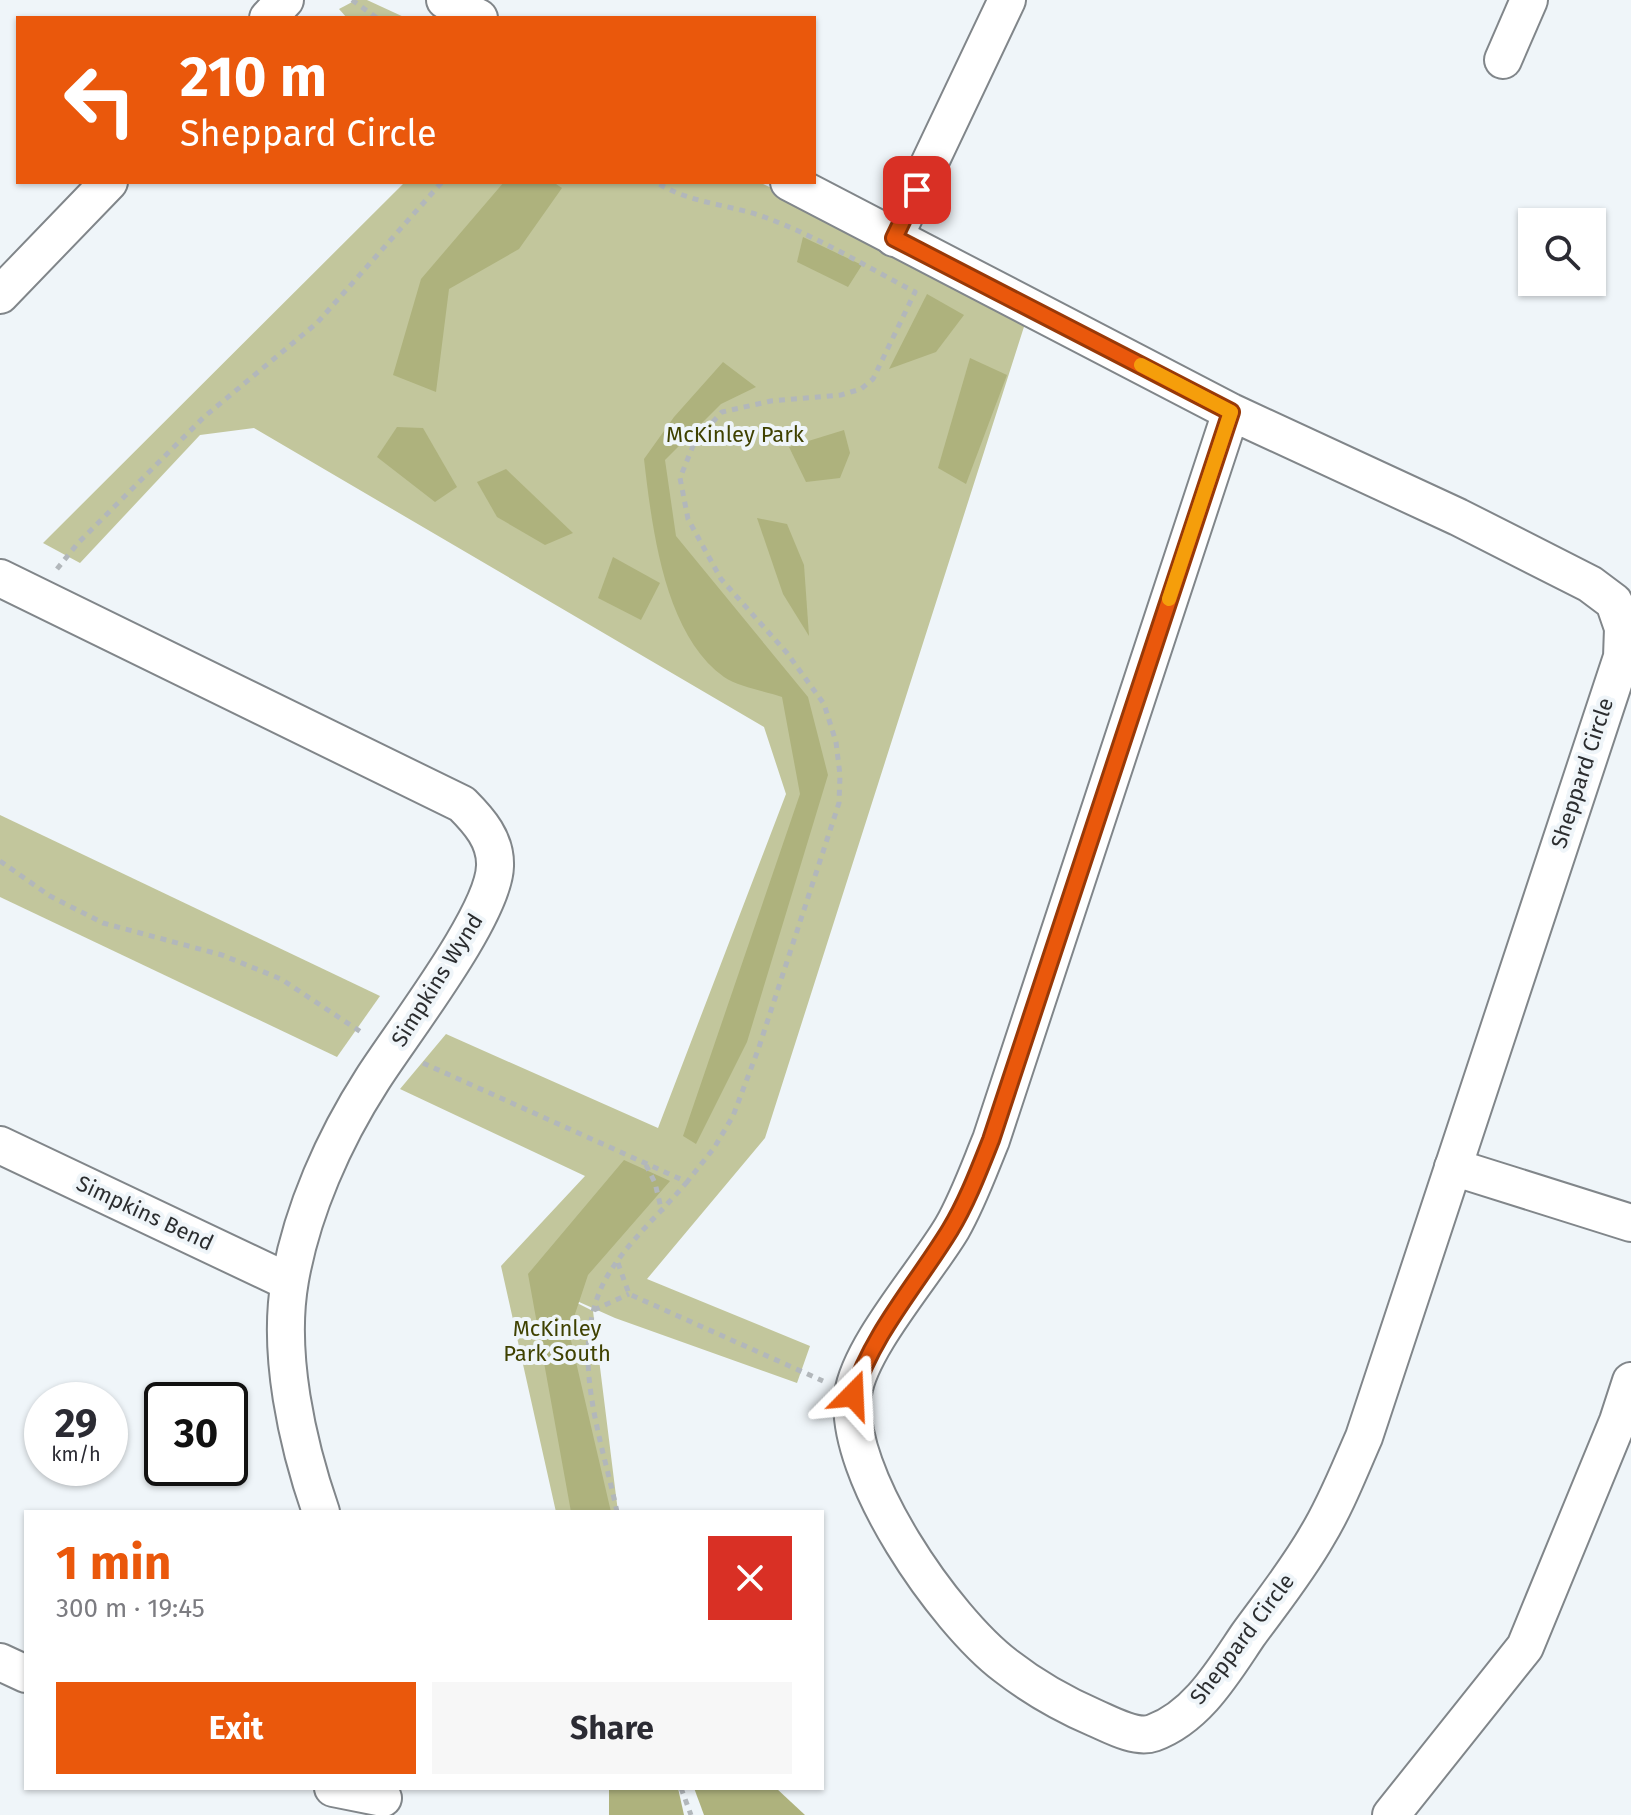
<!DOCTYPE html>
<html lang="en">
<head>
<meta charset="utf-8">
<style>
	:root { --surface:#fff; --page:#f7f7f7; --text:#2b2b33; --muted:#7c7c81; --accent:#ea580c }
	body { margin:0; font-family:"Fira Sans",sans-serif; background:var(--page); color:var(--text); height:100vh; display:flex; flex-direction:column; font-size:30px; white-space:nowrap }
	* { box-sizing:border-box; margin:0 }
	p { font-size:26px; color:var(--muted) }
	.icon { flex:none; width:44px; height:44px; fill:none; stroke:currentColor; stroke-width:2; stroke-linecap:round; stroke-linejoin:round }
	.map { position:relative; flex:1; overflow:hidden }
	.panel { position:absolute; left:24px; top:1510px; width:800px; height:280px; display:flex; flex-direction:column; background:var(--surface); border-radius:0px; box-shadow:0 2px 6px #0004 }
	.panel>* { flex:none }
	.banner { position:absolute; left:16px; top:16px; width:800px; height:168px; border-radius:0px; box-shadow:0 2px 6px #0004; background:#ea580c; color:#fff; overflow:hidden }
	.tools { position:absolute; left:1518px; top:208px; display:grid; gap:16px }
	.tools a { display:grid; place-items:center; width:88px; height:88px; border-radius:0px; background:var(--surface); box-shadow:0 2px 6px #0004; font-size:40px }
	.speed { position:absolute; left:24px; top:1382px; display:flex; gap:16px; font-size:40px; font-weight:700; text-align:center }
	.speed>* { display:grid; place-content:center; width:104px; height:104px; border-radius:50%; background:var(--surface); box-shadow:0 2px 6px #0004; line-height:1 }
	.speed small { font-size:20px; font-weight:400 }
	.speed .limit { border:4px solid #111; border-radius:12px; background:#fff; color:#111 }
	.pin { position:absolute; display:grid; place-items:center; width:68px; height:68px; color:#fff; margin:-34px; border-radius:16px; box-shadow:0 4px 12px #0006 }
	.me { position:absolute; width:88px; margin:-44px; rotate:21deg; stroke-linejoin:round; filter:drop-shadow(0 0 6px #0008) }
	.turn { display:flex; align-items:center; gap:28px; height:168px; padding:0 32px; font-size:36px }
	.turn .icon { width:104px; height:104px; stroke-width:2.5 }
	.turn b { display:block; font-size:56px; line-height:68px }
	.round { display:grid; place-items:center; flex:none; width:84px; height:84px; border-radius:0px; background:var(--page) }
	.head { display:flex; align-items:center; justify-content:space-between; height:136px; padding:0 32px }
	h1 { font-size:48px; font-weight:700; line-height:60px; color:var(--accent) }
	.cta { display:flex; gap:16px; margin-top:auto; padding:16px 32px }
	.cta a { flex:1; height:92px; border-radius:0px; background:var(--accent); color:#fff; font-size:32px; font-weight:700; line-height:92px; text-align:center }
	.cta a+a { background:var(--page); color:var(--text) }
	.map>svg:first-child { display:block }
</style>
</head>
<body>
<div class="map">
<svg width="1631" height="1815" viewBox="0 0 1631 1815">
	<rect width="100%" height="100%" fill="#eff5f9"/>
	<g fill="#c2c69c">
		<polygon points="356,0 367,0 406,18 347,18 339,9"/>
		<polygon points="405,182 759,182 1030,308 765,1138 647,1279 810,1346 797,1383 615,1318 541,1285 593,1311 618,1512 556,1512 501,1266 585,1176 400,1089 446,1034 658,1128 786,794 764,727 254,428 200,435 80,563 43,543"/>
		<polygon points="0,815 380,996 337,1057 0,897"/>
	</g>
	<g fill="#aeb27d">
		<polygon points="504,182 553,182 562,188 519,249 449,289 436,392 393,375 421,279"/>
		<polygon points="803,237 862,265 848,287 797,262"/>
		<polygon points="927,294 964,315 936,352 889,369"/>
		<polygon points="970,358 1007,375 966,484 938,468"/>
		<path d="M723,362L756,387L721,404L665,460L676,536L808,697L828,775L747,1042L696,1144L683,1136L800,794L782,697C765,691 739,687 724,677C664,634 652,527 644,459L674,417Z"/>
		<polygon points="397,427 423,428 457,487 435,502 377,457"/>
		<polygon points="844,430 850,453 840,478 806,482 789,447"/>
		<polygon points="506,469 573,533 545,545 497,517 477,482"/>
		<polygon points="757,518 787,524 804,565 809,636 783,594"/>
		<polygon points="613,557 660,583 641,620 598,598"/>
		<polygon points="624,1160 670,1181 588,1275 569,1332 611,1512 571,1512 528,1274"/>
		<polygon points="609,1788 678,1788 684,1815 609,1815"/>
		<polygon points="694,1788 776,1788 805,1815 704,1815"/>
	</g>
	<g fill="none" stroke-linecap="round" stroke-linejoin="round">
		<defs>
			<g id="minor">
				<polyline points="445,0 479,18"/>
				<polyline points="268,18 285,0"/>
				<polyline points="1503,60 1529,0"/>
				<path d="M789,182L1231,412L1458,517L1590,584L1614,602L1623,628L1622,657L1364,1437C1349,1471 1336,1505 1317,1536C1297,1571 1272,1602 1248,1635C1223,1672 1197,1717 1153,1733C1136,1739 1111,1725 1095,1718C1065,1705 1033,1687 1006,1666C945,1620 843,1474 853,1394C860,1346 926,1272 952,1228C968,1200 979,1169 991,1140L1231,412"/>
				<polyline points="894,238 1007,0"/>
				<polyline points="0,295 109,182"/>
				<path d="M0,578L462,804C479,821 496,840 495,866C494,915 401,1034 372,1080C334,1139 302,1211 290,1280C277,1353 297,1443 321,1512"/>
				<polyline points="0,1145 289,1282"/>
				<polyline points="1453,1167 1631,1223"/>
				<polyline points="0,1662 26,1674"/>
				<polyline points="333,1788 383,1798"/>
				<polyline points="1391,1815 1525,1647 1618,1421 1631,1381"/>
			</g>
		</defs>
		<use href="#minor" stroke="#81868a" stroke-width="40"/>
		<g stroke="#b2b7bb" stroke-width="5" stroke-dasharray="6 6" stroke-linecap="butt">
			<polyline points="352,0 377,18"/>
			<polyline points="57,569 78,543 204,417 317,323 442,182"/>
			<polyline points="0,861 50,896 103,923 222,955 281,979 364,1034"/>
			<path d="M423,1063L687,1182L714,1148L733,1116L758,1050L839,803L840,775L836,742L824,704L787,653L721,579L688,519L680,478L695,441L722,412L771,401L841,395L861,389L873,379L915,292C867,267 818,237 767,218C730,204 690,204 656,182"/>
			<polyline points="646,1165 655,1183 662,1212"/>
			<polyline points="618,1263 629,1294 823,1381"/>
			<polyline points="594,1310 629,1294"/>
			<path d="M617,1512C602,1439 568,1354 604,1282C623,1246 660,1214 687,1182"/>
			<polyline points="681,1788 691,1815"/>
		</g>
		<use href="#minor" stroke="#fff" stroke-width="36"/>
	</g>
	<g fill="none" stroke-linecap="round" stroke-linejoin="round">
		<defs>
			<path id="route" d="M853,1395C872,1334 917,1284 950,1230C967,1202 979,1170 991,1140L1231,412L894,238L917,190"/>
		</defs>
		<use href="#route" stroke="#983908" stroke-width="20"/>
		<use href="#route" stroke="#ea580c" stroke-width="14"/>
		<polyline stroke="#f59e0b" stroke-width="14" points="1141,365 1231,412 1169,599"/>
	</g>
	<g text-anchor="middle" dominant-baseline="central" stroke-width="8" stroke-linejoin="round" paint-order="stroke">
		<g font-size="22" fill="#3f4100" stroke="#eff5f9">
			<text x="735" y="434">McKinley Park</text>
			<text x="557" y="1328">McKinley<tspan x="557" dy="25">Park South</tspan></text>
		</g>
		<g font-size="22" fill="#2b2d2f" stroke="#eff5f9">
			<text transform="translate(1582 773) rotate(-72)">Sheppard Circle</text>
			<text transform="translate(437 980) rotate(-58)">Simpkins Wynd</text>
			<text transform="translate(145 1213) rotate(25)">Simpkins Bend</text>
			<text transform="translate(1242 1639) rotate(-53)">Sheppard Circle</text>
		</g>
	</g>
</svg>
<div class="tools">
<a><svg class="icon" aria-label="search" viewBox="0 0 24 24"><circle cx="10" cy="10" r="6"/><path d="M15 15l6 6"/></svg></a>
</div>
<div class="speed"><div>29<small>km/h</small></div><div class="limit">30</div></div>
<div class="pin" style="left:917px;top:190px;background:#d93025"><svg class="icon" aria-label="arrive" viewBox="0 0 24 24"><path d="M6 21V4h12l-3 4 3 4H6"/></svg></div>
<svg class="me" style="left:853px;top:1395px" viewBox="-20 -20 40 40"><path d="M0-17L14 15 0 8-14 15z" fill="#ea580c" stroke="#fff" stroke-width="4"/></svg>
<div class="banner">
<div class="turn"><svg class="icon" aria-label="left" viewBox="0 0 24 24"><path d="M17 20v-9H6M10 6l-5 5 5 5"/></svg><div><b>210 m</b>Sheppard Circle</div></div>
</div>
<section class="panel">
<div class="head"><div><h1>1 min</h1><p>300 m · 19:45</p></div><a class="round" style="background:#d93025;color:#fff"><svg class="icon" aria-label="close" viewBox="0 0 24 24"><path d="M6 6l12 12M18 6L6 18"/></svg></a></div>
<div class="cta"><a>Exit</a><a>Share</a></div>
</section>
</div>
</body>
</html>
